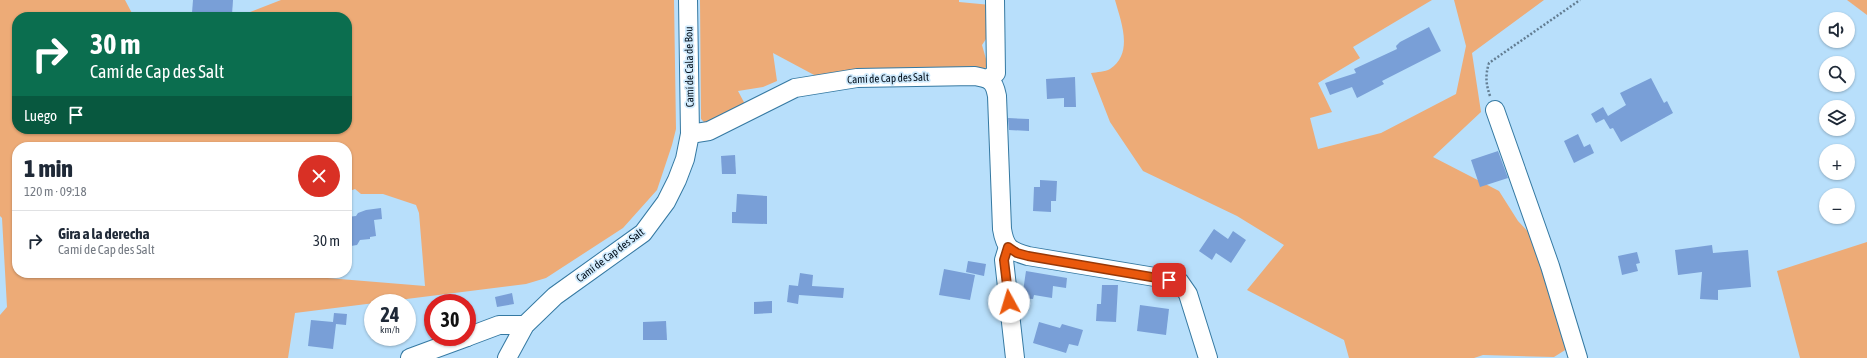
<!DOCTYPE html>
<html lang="es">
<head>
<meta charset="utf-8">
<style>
	:root { --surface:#fff; --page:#f6f6f7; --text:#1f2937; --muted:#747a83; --line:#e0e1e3 }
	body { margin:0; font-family:"Asap Condensed",sans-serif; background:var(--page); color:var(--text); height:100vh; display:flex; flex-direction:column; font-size:15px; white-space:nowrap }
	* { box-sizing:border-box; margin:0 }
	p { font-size:13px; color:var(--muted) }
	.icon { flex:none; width:22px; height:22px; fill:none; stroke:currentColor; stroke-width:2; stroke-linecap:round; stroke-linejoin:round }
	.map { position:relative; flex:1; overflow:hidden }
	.sheet { position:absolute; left:12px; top:142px; width:340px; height:136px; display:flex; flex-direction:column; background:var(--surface); border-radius:16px; box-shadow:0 1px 3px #0004 }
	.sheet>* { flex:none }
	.banner { position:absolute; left:12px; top:12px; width:340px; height:122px; border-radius:16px; box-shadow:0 1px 3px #0004; background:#0b6e4f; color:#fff; overflow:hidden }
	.controls { position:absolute; left:1819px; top:12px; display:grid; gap:8px }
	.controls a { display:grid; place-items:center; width:36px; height:36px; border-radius:50%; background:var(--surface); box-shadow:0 1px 3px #0004; font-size:20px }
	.speed { position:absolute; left:364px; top:294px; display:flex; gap:8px; font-size:20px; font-weight:700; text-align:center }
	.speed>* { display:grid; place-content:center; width:52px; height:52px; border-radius:50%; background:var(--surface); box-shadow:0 1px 3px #0004; line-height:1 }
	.speed small { font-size:10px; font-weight:400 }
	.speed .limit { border:6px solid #d22; background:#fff; color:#111 }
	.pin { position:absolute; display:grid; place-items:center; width:34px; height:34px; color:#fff; margin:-17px; border-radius:8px; box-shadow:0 2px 6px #0006 }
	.me { position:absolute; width:44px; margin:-22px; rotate:354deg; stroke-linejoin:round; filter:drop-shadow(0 0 3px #0008) }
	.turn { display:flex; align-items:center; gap:14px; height:84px; padding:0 12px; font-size:18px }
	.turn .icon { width:52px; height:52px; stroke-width:2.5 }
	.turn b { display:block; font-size:28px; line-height:34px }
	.then { display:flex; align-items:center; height:38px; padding:0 12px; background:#0003; gap:8px; font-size:15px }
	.round { display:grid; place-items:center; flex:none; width:42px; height:42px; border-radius:21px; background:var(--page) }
	.overview { display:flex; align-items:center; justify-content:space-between; height:68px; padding:0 12px }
	h1 { font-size:24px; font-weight:800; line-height:30px }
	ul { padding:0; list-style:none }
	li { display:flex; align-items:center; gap:12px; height:60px; padding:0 12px; border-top:1px solid var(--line) }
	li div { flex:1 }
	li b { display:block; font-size:15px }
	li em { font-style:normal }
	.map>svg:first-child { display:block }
</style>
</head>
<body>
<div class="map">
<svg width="1867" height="358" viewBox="0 0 1867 358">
	<rect width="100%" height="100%" fill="#b8dffb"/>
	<g fill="#edab77" fill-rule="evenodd">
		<path d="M0,0H125L134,17H17V129H347V17H237L281,0H674L676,129L672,145L657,190L623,228L546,278L526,284L295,313L288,358H0V315L7,307L2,218L0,216ZM17,147H347V192L355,189L361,194H383L416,205L419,213L425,286L303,276V273H17Z"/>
		<polygon points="700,0 959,0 959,2 991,5 992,30 982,45 988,66 982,70 816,76 773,53 777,81 763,87 738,91 746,106 707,125 701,119"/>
		<path d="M1115,0H1432L1353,47L1360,58L1318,83L1332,112L1310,118L1318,149L1381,133L1456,94L1466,46L1454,0H1544L1472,53L1481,112L1433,157L1499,191L1518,221L1533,237L1570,347L1554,357L1483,355L1474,358H1349L1344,340L1247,290L1284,245L1237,216L1143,171L1110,122L1091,73C1097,72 1105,72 1110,69C1134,53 1121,22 1115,0Z"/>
		<polygon points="1847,0 1867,0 1867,15"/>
		<polygon points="1867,242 1867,358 1800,358 1777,271"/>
	</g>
	<g fill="#799fd7">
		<polygon points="193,0 233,0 232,15 192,13"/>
		<polygon points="1429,27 1441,51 1382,81 1384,84 1357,98 1352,87 1330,95 1325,83 1356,73 1354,69 1397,49 1396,46 1400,42"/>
		<polygon points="1075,77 1076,107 1064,107 1064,98 1047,99 1046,79"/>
		<polygon points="1651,78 1664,103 1667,101 1673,113 1621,142 1613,128 1610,129 1604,119 1596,123 1591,114 1603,107 1608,116 1626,105 1620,93"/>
		<polygon points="1008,118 1029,119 1029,131 1009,130"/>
		<polygon points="1578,134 1584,147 1590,144 1594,153 1574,163 1564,141"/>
		<polygon points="1498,151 1508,178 1480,187 1471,160"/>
		<polygon points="735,155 736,174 722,174 721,156"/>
		<polygon points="1040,180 1057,181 1056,201 1051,201 1051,212 1033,211 1034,187 1040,187"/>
		<polygon points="737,194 767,196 767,224 732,223 732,212 736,212"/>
		<polygon points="381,208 382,219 374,220 376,236 370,237 370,239 360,240 357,245 351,246 347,240 347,217 356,216 358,213 366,210"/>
		<polygon points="1214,229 1228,239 1233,231 1246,240 1231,263 1216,253 1212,260 1199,251"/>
		<polygon points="1712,245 1713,253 1748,250 1751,287 1718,290 1718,300 1700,299 1702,272 1678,275 1675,250"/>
		<polygon points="1637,252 1640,263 1636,264 1638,271 1622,275 1618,256"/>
		<polygon points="968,261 986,264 984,276 966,272"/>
		<polygon points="944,269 975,275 970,300 939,295"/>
		<polygon points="1026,271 1067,278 1066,288 1053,286 1052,298 1034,295 1033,299 1022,298"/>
		<polygon points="800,273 813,275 812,286 844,288 843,298 799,295 798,304 787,302 789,285 798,286"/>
		<polygon points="1102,285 1118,285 1116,322 1096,321 1097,304 1101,304"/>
		<polygon points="512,293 514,304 497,307 495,297"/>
		<polygon points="772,301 772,313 754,314 754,302"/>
		<polygon points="1140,305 1169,309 1166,335 1137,331"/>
		<polygon points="334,313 347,314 346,325 336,324 333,349 308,346 311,320 333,322"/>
		<polygon points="666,321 667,340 643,340 643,322"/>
		<polygon points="1039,322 1060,328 1062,324 1083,330 1078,346 1069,344 1066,353 1033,343"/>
	</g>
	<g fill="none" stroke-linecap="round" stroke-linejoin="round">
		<defs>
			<g id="minor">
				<polyline points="988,79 996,73 995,0"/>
				<polyline points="1495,110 1550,266 1578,358"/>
				<path d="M690,134L709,131L795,88L857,78L975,76C990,79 994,80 997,96L1002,229C1005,248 1010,251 1028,256L1179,281L1188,294L1208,358"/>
				<polyline points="1008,247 1004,260 1015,358"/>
				<polyline points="467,337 499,325 525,325"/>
				<polyline points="410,358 467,337"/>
				<polyline points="507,358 525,325 555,296 643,233 666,202 677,180 685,159 690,134 688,0"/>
			</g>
		</defs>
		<use href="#minor" stroke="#3579a2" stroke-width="20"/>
		<path stroke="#637e93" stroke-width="2.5" stroke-dasharray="2 2" stroke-linecap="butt" d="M1490,96C1486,84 1485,76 1489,63L1580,0"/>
		<use href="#minor" stroke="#fff" stroke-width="18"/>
	</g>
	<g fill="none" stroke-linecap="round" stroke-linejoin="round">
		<defs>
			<polyline id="route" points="1009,302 1004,260 1008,247 1017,253 1028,256 1169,280"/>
		</defs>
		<use href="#route" stroke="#983908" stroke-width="10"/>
		<use href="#route" stroke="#ea580c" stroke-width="7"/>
	</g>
	<g text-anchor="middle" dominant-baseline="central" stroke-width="3.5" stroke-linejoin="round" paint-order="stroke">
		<g font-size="11" fill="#000d19" stroke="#d0ebfd">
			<text transform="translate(689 67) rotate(-91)">Camí de Cala de Bou</text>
			<text transform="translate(888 78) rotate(-2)">Camí de Cap des Salt</text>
			<text transform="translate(610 255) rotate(-37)">Camí de Cap des Salt</text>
		</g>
	</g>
</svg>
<div class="controls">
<a><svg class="icon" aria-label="sound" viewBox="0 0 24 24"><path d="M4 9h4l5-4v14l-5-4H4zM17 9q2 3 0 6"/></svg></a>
<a><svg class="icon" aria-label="search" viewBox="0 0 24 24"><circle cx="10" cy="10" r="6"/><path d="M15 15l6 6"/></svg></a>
<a><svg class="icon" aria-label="layers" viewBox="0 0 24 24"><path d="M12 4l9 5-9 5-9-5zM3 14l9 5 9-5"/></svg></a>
<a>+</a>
<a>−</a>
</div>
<div class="speed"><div>24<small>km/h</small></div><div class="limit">30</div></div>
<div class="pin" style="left:1169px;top:280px;background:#d93025"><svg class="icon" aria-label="arrive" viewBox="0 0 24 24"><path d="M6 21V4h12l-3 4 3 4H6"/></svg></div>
<svg class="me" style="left:1009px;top:302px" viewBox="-20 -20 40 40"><circle r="19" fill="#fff"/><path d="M0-13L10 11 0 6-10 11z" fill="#ea580c"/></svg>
<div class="banner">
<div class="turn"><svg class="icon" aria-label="right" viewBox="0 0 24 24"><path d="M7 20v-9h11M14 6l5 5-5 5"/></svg><div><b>30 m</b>Camí de Cap des Salt</div></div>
<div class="then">Luego<svg class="icon" aria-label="arrive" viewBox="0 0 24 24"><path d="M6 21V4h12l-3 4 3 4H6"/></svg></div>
</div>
<section class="sheet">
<div class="overview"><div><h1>1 min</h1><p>120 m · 09:18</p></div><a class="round" style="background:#d93025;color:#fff"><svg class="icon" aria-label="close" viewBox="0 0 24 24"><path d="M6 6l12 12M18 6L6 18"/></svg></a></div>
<ul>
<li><svg class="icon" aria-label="right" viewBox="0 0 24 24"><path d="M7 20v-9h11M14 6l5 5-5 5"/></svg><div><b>Gira a la derecha</b><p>Camí de Cap des Salt</p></div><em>30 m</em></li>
</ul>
</section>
</div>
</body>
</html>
